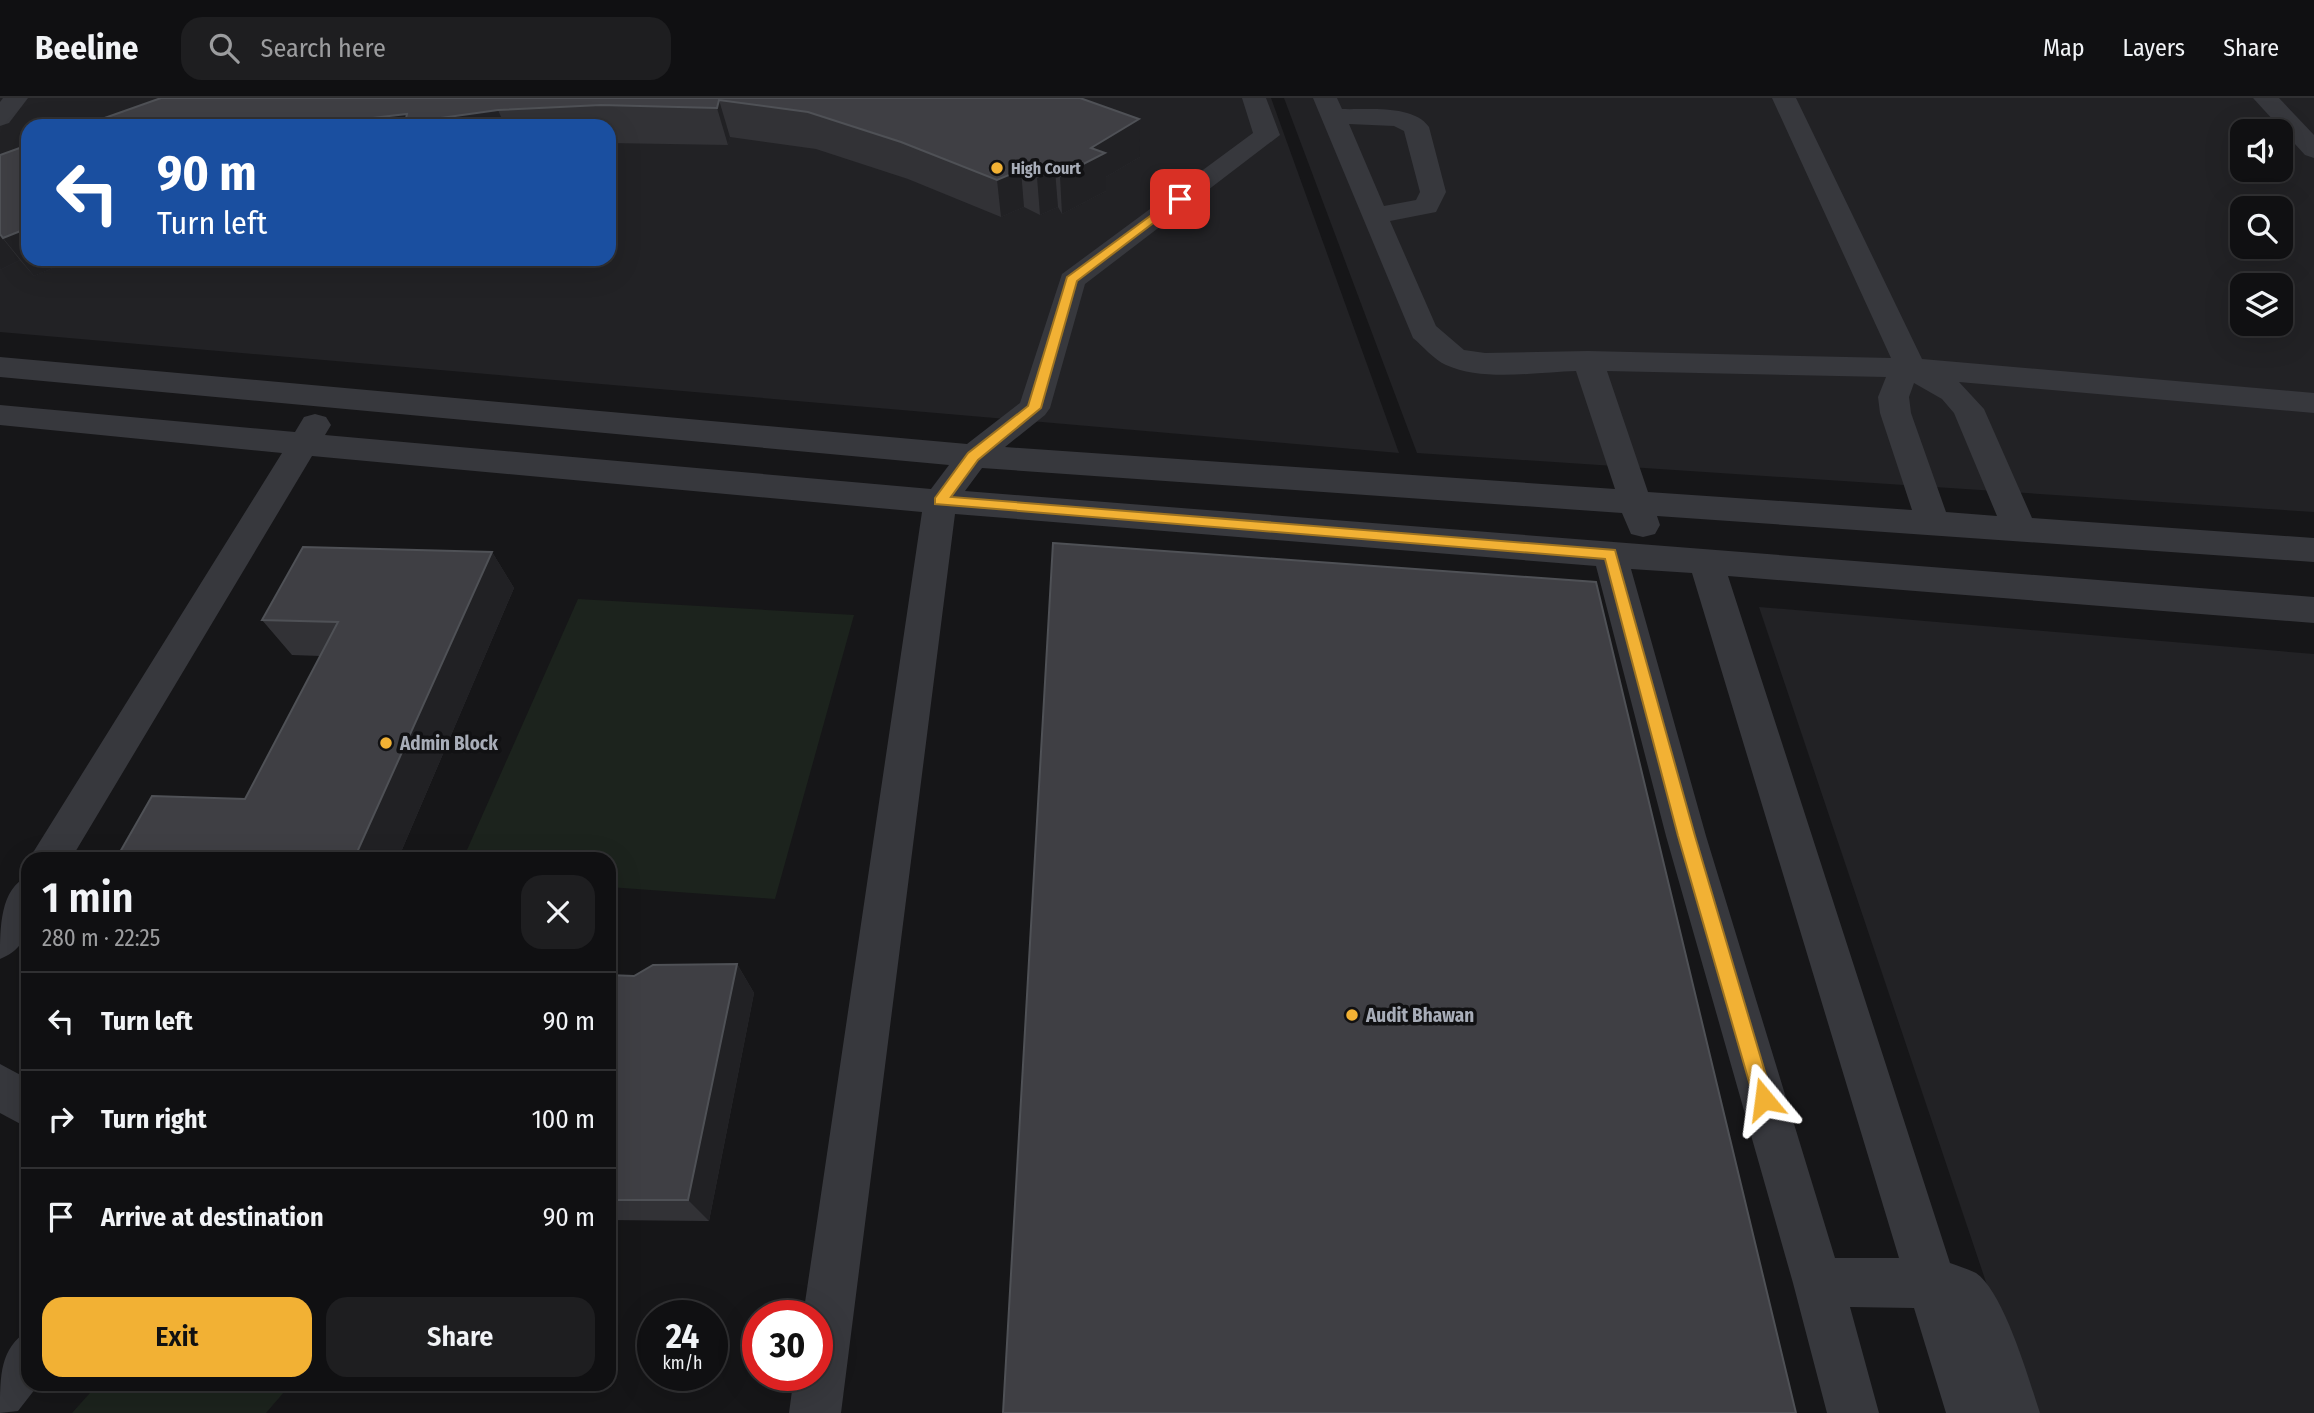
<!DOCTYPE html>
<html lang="en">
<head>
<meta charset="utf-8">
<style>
	:root { --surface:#101012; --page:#1e1e20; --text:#f1f3f6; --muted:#9c9d9f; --line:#303032; --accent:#f2b134 }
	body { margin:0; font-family:"Fira Sans Condensed",sans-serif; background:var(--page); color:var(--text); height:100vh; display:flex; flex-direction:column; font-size:26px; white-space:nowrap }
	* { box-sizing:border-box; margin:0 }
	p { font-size:23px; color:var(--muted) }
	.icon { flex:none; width:38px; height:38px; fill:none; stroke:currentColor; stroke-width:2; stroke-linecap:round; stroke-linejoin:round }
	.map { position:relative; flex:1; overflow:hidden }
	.panel { position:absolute; left:21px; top:754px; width:595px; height:539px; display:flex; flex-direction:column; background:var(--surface); border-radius:21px; box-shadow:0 7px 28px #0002,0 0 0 2px var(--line) }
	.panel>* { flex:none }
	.guide { position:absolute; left:21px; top:21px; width:595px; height:147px; border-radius:21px; box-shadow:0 7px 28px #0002,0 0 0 2px var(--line); background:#1a4fa0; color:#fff; overflow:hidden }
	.controls { position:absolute; left:2230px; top:21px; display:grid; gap:14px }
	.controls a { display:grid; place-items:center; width:63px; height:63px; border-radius:14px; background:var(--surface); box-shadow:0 7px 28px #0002,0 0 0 2px var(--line); font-size:35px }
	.speed { position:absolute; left:637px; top:1202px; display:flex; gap:14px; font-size:35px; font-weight:700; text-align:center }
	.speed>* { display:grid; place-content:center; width:91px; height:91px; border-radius:50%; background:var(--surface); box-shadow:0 7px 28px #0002,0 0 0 2px var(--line); line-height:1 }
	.speed small { font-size:18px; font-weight:400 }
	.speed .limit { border:10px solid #d22; background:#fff; color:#111 }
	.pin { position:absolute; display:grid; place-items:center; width:60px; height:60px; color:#fff; margin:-30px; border-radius:14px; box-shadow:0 4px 10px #0006 }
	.me { position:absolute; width:77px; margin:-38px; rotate:344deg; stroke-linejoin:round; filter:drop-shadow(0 0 5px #0008) }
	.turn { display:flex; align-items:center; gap:24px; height:147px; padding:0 21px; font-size:32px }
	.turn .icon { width:91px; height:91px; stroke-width:2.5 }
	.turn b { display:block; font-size:49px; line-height:60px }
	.round { display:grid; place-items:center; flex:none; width:74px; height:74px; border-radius:21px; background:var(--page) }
	.overview { display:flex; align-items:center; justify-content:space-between; height:119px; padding:0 21px }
	h1 { font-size:42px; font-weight:600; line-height:52px }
	.action { display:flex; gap:14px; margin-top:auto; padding:14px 21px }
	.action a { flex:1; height:80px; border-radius:21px; background:var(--accent); color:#111; font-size:28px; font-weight:600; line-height:80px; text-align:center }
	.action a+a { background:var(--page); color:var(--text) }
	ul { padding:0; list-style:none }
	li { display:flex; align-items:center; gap:21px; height:98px; padding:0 21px; border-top:2px solid var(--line) }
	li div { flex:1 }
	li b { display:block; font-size:26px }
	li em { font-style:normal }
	header { display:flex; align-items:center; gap:42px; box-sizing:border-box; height:98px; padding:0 35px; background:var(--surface); border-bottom:2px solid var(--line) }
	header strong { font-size:33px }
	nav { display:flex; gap:38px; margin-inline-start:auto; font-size:24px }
	.search { width:490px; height:63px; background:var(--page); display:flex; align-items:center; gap:18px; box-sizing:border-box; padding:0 24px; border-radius:21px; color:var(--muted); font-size:26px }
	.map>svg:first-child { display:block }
</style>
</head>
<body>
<header>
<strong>Beeline</strong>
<div class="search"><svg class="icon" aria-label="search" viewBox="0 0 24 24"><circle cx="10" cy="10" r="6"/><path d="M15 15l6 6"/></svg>Search here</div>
<nav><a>Map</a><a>Layers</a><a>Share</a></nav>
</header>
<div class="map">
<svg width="2314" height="1315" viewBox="0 0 2314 1315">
	<rect width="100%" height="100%" fill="#161618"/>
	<g fill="#222225" fill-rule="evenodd">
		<path d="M0,0H1271L1399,355L0,234ZM28,28H609V161H28Z"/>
		<path d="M1284,0H2314V414L1417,355ZM2242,33H2280V72H2242ZM2242,110H2280V149H2242ZM2242,187H2280V226H2242Z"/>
		<polygon points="1759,509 2314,556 2314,1315 2030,1315"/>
	</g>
	<g fill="#1c231d">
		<polygon points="578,501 854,517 775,801 609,789 609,761 463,761"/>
		<polygon points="98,1286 291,1286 266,1315 72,1315"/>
	</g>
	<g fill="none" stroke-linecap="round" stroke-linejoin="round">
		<g fill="#37383d" fill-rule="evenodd">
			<polygon points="3,0 28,0 9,25 0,28 0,4"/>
			<path d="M1242,0H1266L1280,37L1085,186L1050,310L1045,317L1005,349L1615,391L1576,273C1537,274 1483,284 1446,267C1434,262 1423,248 1413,240L1313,0H1337L1342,11C1367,12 1413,6 1429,29L1446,94L1436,114L1390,123L1436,228L1464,252L1485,255L1588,253L1891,260L1772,0H1796L1922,261L2314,295V315L1959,284L1984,311L2032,420L2314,440V464L1657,418L1660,427L1655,436L1643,439L1631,436L1622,415L982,370L965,393L2314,499V525L1728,478L1950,1165C1958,1168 1968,1171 1976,1175C2004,1194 2029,1282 2040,1315H1946L1914,1210L1850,1209L1879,1315H1827L1793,1185L1666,738L1596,468L955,416L841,1315H789L794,1278H817V1218H803L922,414L312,358L71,761H29L282,355L0,327V307L295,334L304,319L315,316L326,319L331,327L325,337L931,391L949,367L0,279V259L967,346L1020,305L1062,176L1253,35ZM1349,26L1394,28L1404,33L1420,94L1416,102L1384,108ZM1607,273L1886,279L1878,299L1880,315L1912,412L1648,394ZM1914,285L1942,301L1954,315L1997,418L1946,414L1911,315L1909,299ZM1631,471L1692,475L1899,1160H1835L1706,738Z"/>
			<polygon points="2253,0 2279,0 2314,37 2314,60 2305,57"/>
			<path d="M28,778C28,811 37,847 0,861C0,829 0,791 28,778Z"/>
			<polygon points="0,966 28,981 28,1030 0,1015"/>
			<path d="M28,1233V1286H39L18,1313L0,1315C0,1277 0,1250 28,1233Z"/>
		</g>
	</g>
	<g fill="#323236">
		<polygon points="161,0 1080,0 1140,59 1106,79 1106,93 1062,116 1058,109 1040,117 1024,109 1001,119 908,81 816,51 730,39 728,47 609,45 609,28 82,28"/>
		<polygon points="0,57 28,161 74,161 34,178 20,162 0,172"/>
		<polygon points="492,454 514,490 398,761 116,761 245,701 320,558 292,557 262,522"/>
		<polygon points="737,866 754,895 709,1123 609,1122 609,877 634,878"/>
	</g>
	<g fill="#212124">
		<polygon points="719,2 730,39 728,47 717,10"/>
		<polygon points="498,12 505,28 330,28 355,22 407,16"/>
		<polygon points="1139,21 1140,59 1106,79 1106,93 1062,116 1060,78 1091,50"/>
		<polygon points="1021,72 1024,109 1001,119 997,82"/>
		<polygon points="1055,72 1058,109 1040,117 1037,79"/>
		<polygon points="28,130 28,161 74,161 34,178 3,140"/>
		<polygon points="0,137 20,162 0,172"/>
		<polygon points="492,454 514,490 398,761 354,761"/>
		<polygon points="737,866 754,895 709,1123 688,1102"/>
	</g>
	<g fill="#3f3f44" stroke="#4f5156" stroke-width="2">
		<polygon points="161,0 1080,0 1139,21 1091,50 1105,55 1060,78 1055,72 1037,79 1021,72 997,82 901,44 808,14 719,2 717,10 601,7 498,12 405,25 407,16 355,22 330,28 82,28"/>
		<polygon points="28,47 28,130 3,140 0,136 0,57"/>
		<polygon points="1053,445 1596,484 1796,1315 1003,1315"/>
		<polygon points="303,449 492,454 354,761 116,761 152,698 245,701 338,524 262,522"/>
		<polygon points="737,866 688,1102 609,1102 609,877 634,878 653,867"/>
	</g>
	<polygon fill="#f2b134" stroke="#9d7322" stroke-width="2" points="1176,99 1185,101 1077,183 1041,310 978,362 951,399 1615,452 1695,738 1773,1001 1770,1007 1764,1010 1757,1007 1754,1001 1678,738 1605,461 935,406 935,400 968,355 1028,308 1067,179"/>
	<g fill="#f2b134" stroke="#111113" stroke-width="2.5">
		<circle cx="997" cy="70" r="7"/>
		<circle cx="386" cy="645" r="7"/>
		<circle cx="1352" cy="917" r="7"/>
	</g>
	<g text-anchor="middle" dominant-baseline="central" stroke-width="7" stroke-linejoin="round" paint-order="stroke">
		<g font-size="16" font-weight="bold" fill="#a8adb8" stroke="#111113" text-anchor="start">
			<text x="1011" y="70">High Court</text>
		</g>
		<g font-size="19" font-weight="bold" fill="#a8adb8" stroke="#111113" text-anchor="start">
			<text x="400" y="645">Admin Block</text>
			<text x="1366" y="917">Audit Bhawan</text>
		</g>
	</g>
</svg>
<div class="controls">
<a><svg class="icon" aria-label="sound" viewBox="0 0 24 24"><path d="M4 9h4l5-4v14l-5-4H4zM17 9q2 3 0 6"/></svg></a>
<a><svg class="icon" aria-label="search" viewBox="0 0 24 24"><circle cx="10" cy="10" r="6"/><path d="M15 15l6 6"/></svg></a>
<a><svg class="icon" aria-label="layers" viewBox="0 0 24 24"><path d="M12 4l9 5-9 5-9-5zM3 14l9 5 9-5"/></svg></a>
</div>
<div class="speed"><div>24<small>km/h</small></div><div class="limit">30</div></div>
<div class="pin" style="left:1180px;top:101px;background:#d93025"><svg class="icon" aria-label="arrive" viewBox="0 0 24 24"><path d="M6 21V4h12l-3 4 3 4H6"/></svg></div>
<svg class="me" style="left:1764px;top:1001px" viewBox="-20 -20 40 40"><path d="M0-17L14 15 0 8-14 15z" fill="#f2b134" stroke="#fff" stroke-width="4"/></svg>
<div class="guide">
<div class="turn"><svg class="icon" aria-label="left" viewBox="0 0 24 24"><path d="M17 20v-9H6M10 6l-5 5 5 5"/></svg><div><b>90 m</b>Turn left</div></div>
</div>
<section class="panel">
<div class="overview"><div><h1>1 min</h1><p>280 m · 22:25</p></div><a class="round"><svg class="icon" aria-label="close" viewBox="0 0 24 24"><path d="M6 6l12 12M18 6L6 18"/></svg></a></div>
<ul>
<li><svg class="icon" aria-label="left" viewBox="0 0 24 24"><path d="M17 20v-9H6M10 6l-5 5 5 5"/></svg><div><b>Turn left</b></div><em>90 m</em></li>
<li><svg class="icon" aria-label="right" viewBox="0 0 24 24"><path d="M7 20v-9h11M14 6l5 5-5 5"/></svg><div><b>Turn right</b></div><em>100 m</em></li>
<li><svg class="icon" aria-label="arrive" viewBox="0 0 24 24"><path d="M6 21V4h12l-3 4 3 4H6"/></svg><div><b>Arrive at destination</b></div><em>90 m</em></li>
</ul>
<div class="action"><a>Exit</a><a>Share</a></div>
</section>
</div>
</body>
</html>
